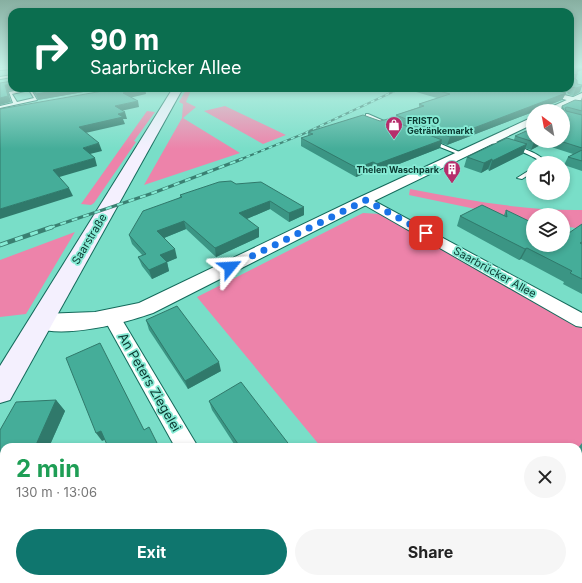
<!DOCTYPE html>
<html lang="en">
<head>
<meta charset="utf-8">
<style>
	:root { --surface:#fff; --page:#f6f6f6; --text:#222; --muted:#767676; --accent:#0f766e }
	body { margin:0; font-family:Inter,sans-serif; background:var(--page); color:var(--text); height:100vh; display:flex; flex-direction:column; font-size:15px; white-space:nowrap }
	* { box-sizing:border-box; margin:0 }
	p { font-size:13px; color:var(--muted) }
	.icon { flex:none; width:22px; height:22px; fill:none; stroke:currentColor; stroke-width:2; stroke-linecap:round; stroke-linejoin:round }
	.map { position:relative; flex:1; overflow:hidden }
	.panel { position:absolute; left:0px; top:443px; width:582px; height:140px; display:flex; flex-direction:column; background:var(--surface); border-radius:12px 12px 0 0; box-shadow:0 2px 6px #0003 }
	.panel>* { flex:none }
	.top-card { position:absolute; left:8px; top:8px; width:566px; height:84px; border-radius:12px; box-shadow:0 2px 6px #0003; background:#0b6e4f; color:#fff; overflow:hidden }
	.needle { width:26px; rotate:328deg }
	.tools { position:absolute; left:526px; top:104px; display:grid; gap:8px }
	.tools a { display:grid; place-items:center; width:44px; height:44px; border-radius:50%; background:var(--surface); box-shadow:0 2px 6px #0003; font-size:20px }
	.pin { position:absolute; display:grid; place-items:center; width:34px; height:34px; color:#fff; margin:-17px; border-radius:8px; box-shadow:0 2px 6px #0006 }
	.me { position:absolute; width:44px; margin:-22px; rotate:63deg; stroke-linejoin:round; filter:drop-shadow(0 0 3px #0008) }
	.turn { display:flex; align-items:center; gap:14px; height:84px; padding:0 16px; font-size:18px }
	.turn .icon { width:52px; height:52px; stroke-width:2.5 }
	.turn b { display:block; font-size:28px; line-height:34px }
	.round { display:grid; place-items:center; flex:none; width:42px; height:42px; border-radius:21px; background:var(--page) }
	.overview { display:flex; align-items:center; justify-content:space-between; height:68px; padding:0 16px }
	h1 { font-size:24px; font-weight:700; line-height:30px; color:#1e9e55 }
	.primary-button { display:flex; gap:8px; margin-top:auto; padding:8px 16px }
	.primary-button a { flex:1; height:46px; border-radius:24px; background:var(--accent); color:#fff; font-size:16px; font-weight:700; line-height:46px; text-align:center }
	.primary-button a+a { background:var(--page); color:var(--text) }
	.map>svg:first-child { display:block }
</style>
</head>
<body>
<div class="map">
<svg width="582" height="583" viewBox="0 0 582 583">
	<rect width="100%" height="100%" fill="#79dec8"/>
	<g fill="#ed83aa">
		<polygon points="187,88 192,88 186,102 196,107 183,118 240,153 144,185 182,118 183,104 179,102"/>
		<polygon points="225,106 286,135 263,144 204,111"/>
		<polygon points="147,111 155,112 134,141 136,142 94,203 91,205 81,204"/>
		<path d="M410,189C467,200 524,211 582,210V229L563,226V215H533V221L409,195Z"/>
		<polygon points="363,213 380,214 582,326 582,583 434,583 431,579 578,579 578,447 321,447 197,297"/>
		<polygon points="75,232 26,314 0,317 0,260"/>
	</g>
	<g fill="none" stroke-linecap="round" stroke-linejoin="round">
		<defs>
			<g id="service">
				<polygon points="12,67 12,69 0,70 0,68"/>
				<polygon points="12,75 12,77 0,79 0,77"/>
				<path d="M30,88L37,100L0,108V106L13,103L9,92ZM29,90L34,98L17,102L12,94Z"/>
				<polygon points="366,114 368,114 393,125 389,126 366,116"/>
				<path d="M489,140C506,144 535,148 547,163C540,163 538,159 533,157C519,149 503,146 487,142V141Z"/>
				<polygon points="430,141 434,141 464,154 460,155 430,143"/>
				<polygon points="533,168 533,172 522,179 517,178"/>
			</g>
			<g id="minor">
				<polygon points="522,88 534,88 577,98 578,100 574,102"/>
				<polygon points="365,196 582,313 582,327 576,326 361,203 359,200 361,197"/>
				<polygon points="112,311 118,313 198,447 175,447 103,317 106,313"/>
				<polygon points="248,579 277,579 279,583 249,583"/>
			</g>
			<g id="tertiary">
				<polygon points="582,93 582,100 559,111 546,111 547,109"/>
				<path d="M533,117V124L370,203L153,313C121,324 68,338 34,328L31,322L34,316L42,314L95,312L139,303L360,197Z"/>
			</g>
			<polygon id="secondary" points="173,88 183,88 10,400 0,403 0,366"/>
		</defs>
		<use href="#service" stroke="#13695a" stroke-width="2"/>
		<use href="#minor" stroke="#13695a" stroke-width="2"/>
		<use href="#tertiary" stroke="#13695a" stroke-width="2"/>
		<use href="#secondary" stroke="#13695a" stroke-width="2"/>
		<use href="#service" fill="#fff" fill-rule="evenodd"/>
		<use href="#minor" fill="#fff" fill-rule="evenodd"/>
		<use href="#tertiary" fill="#fff" fill-rule="evenodd"/>
		<use href="#secondary" fill="#f4f0fe" fill-rule="evenodd"/>
		<defs>
			<polyline id="rail-far2" points="239,160 303,134 401,88"/>
			<polyline id="rail-far1" points="49,228 153,193 242,159"/>
			<polyline id="rail" points="0,245 52,227"/>
		</defs>
		<use href="#rail-far2" stroke="#3a8072" stroke-width="2"/>
		<use href="#rail-far1" stroke="#3a8072" stroke-width="3"/>
		<use href="#rail" stroke="#3a8072" stroke-width="4.5"/>
		<use href="#rail-far2" stroke="#86ebd5" stroke-width="1.5" stroke-dasharray="4" stroke-linecap="butt"/>
		<use href="#rail-far1" stroke="#86ebd5" stroke-width="2" stroke-dasharray="6" stroke-linecap="butt"/>
		<use href="#rail" stroke="#86ebd5" stroke-width="3" stroke-dasharray="8" stroke-linecap="butt"/>
	</g>
	<g fill="#3b9584">
		<polygon points="570,67 582,67 582,70 577,72 577,75 576,79 580,92 573,96 568,94 567,92 553,88 570,88"/>
		<polygon points="31,88 106,88 38,100"/>
		<polygon points="417,88 545,88 566,93 562,100 533,111 533,112 447,145 441,143 440,148 376,173 371,171 356,177 301,146 301,138 308,136 308,132 380,121 395,121 396,115 419,107 419,104 437,98 416,92"/>
		<polygon points="582,97 582,171 564,165 568,157 573,154 542,144 531,150 525,148 523,154 489,171 488,169 481,173 464,167 467,157 514,140 515,136 533,141 563,141 563,111 560,111 562,106 581,100"/>
		<polygon points="236,184 304,215 289,222 270,209 246,219 259,237 216,257 186,229 164,238 177,258 167,262 169,271 152,279 142,266 138,257 143,256 132,244 129,235 180,197 180,195"/>
		<polygon points="506,210 563,245 582,224 582,294 563,284 564,282 521,259 519,260 457,226 460,216 504,215"/>
		<polygon points="146,320 221,371 188,389 149,330"/>
		<polygon points="56,400 65,411 49,447 4,447 4,543 0,544 0,430"/>
		<polygon points="209,401 291,447 236,447 212,410"/>
		<polygon points="582,443 582,473 578,470 578,448"/>
		<polygon points="319,579 391,579 394,583 321,583"/>
	</g>
	<g fill="#30796b">
		<polygon points="577,67 582,67 582,70 574,73"/>
		<polygon points="12,84 12,88 24,88 8,91 11,102 0,105 0,98 5,85"/>
		<polygon points="582,86 580,92 573,96 576,88"/>
		<polygon points="71,88 106,88 38,100 36,94"/>
		<polygon points="145,88 146,94 125,99 123,93"/>
		<polygon points="566,93 562,100 535,111 533,111 533,112 447,145 450,137"/>
		<polygon points="138,101 139,107 116,112 115,106"/>
		<polygon points="125,112 127,119 123,119 125,124 81,134 79,127 118,114"/>
		<polygon points="442,140 440,148 376,173 377,164"/>
		<polygon points="536,141 543,141 542,144 531,150 534,142"/>
		<polygon points="99,143 102,151 86,155 83,148"/>
		<polygon points="527,144 523,154 489,171 492,161"/>
		<polygon points="95,158 97,166 56,178 53,170"/>
		<polygon points="492,159 488,169 481,173 484,163"/>
		<polygon points="373,162 371,171 356,177 357,168"/>
		<polygon points="69,188 73,196 0,219 0,209"/>
		<polygon points="270,201 270,209 240,222 239,213"/>
		<polygon points="304,207 304,215 289,222 289,213"/>
		<polygon points="184,221 186,229 159,240 157,231"/>
		<polygon points="259,228 259,237 216,257 215,248"/>
		<polygon points="527,248 521,259 519,260 525,249"/>
		<polygon points="175,249 177,258 163,264 160,255"/>
		<polygon points="167,262 169,271 152,279 149,270"/>
		<polygon points="219,362 221,371 188,389 185,381"/>
		<polygon points="56,400 65,411 49,447 35,447"/>
		<polygon points="101,431 107,439 102,441 96,433"/>
		<polygon points="42,579 57,579 58,583 43,583"/>
	</g>
	<g fill="#45ad99" stroke="#30796b">
		<polygon points="570,67 577,67 577,75 572,74 572,77 577,80 577,84 582,85 582,86 576,88 571,87 570,84"/>
		<polygon points="12,81 12,84 5,85 8,96 0,98 0,83"/>
		<polygon points="32,88 71,88 36,94"/>
		<polygon points="120,88 145,88 123,93 138,101 115,106 125,112 118,114 123,117 79,127 99,143 83,148 95,158 53,170 69,188 0,209 0,109"/>
		<polygon points="428,88 545,88 566,93 450,137 396,115 424,106 419,104 450,94"/>
		<polygon points="575,100 582,101 582,111 567,107 565,108 566,111 582,115 582,148 560,141 563,141 563,114 565,113 562,106"/>
		<polygon points="363,115 380,121 388,119 442,140 377,164 373,162 357,168 301,138 313,134 308,132"/>
		<polygon points="533,128 533,141 536,141 534,142 515,136"/>
		<polygon points="507,138 527,144 492,161 492,159 484,163 467,157"/>
		<polygon points="582,150 582,161 568,157"/>
		<polygon points="231,181 236,184 261,182 304,207 289,213 270,201 239,213 259,228 215,248 184,221 157,231 175,249 160,255 167,262 149,270 138,257 146,254 129,235 143,211 182,197 180,195 219,182"/>
		<polygon points="482,205 507,217 506,210 533,223 533,245 563,245 563,237 582,224 582,242 580,243 582,244 582,279 570,273 572,271 527,248 525,249 460,216"/>
		<polygon points="177,306 219,362 185,381 146,320"/>
		<polygon points="100,343 144,430 149,427 159,447 108,447 101,431 96,433 66,358"/>
		<polygon points="241,382 291,447 240,447 209,401"/>
		<polygon points="56,400 35,447 4,447 4,535 0,535 0,430 16,402"/>
		<polygon points="4,559 4,579 42,579 43,583 0,583 0,561"/>
		<polygon points="199,579 222,579 224,583 194,583"/>
		<polygon points="323,579 391,579 394,583 326,583"/>
	</g>
	<linearGradient id="sky" x2="0" y2="1"><stop stop-color="#87afa1"/><stop offset="0.45" stop-color="#c3f0e6"/><stop offset="1" stop-color="#c3f0e6" stop-opacity="0"/></linearGradient>
	<rect width="582" height="149" fill="url(#sky)"/>
	<g fill="none" stroke-linecap="round" stroke-linejoin="round">
		<polyline stroke="#1a73e8" stroke-width="7" stroke-dasharray="0 12.6" points="230,267 366,200 426,233"/>
	</g>
	<defs>
		<symbol id="shop-pin" viewBox="-11 -11 22 30"><path d="M0 17L-7.5 6A9.5 9.5 0 1 1 7.5 6Z" fill="#b62d6b" stroke="#86ebd5"/><path d="M-5-2.5h2.3a2.7 3.5 0 0 1 5.4 0H5L5.5 6h-11ZM-1.5-2.5h3a1.5 2.3 0 0 0-3 0Z" fill="#fff"/></symbol>
		<symbol id="building-pin" viewBox="-11 -11 22 30"><path d="M0 17L-7.5 6A9.5 9.5 0 1 1 7.5 6Z" fill="#b62d6b" stroke="#86ebd5"/><path d="M-4-6H4V6H1V3H-1V6H-4ZM-2.5-4.3h1.7v1.8h-1.7ZM.8-4.3h1.7v1.8H.8ZM-2.5-1h1.7V.8h-1.7ZM.8-1h1.7V.8H.8Z" fill="#fff"/></symbol>
	</defs>
	<g fill-rule="evenodd">
		<use href="#shop-pin" x="384" y="115" width="20" height="27"/>
		<use href="#building-pin" x="442" y="159" width="20" height="27"/>
	</g>
	<g text-anchor="middle" dominant-baseline="central" stroke-width="3.5" stroke-linejoin="round" paint-order="stroke">
		<g font-size="9" font-weight="bold" fill="#0a3830" stroke="#86ebd5" text-anchor="start">
			<text x="407" y="120">FRISTO<tspan x="407" dy="10">Getränkemarkt</tspan></text>
			<text x="439" y="169" text-anchor="end">Thelen Waschpark</text>
		</g>
		<g font-size="11" fill="#0a3830" stroke="#86ebd5">
			<text transform="translate(89 239) rotate(-59)">Saarstraße</text>
			<text transform="translate(495 272) rotate(29)">Saarbrücker Allee</text>
		</g>
		<g font-size="13" fill="#0a3830" stroke="#86ebd5">
			<text transform="translate(150 382) rotate(60)">An Peters Ziegelei</text>
		</g>
	</g>
</svg>
<div class="tools">
<a><svg class="needle" viewBox="-14 -14 28 28"><path d="M0-13l5 13h-10z" fill="#e53935"/><path d="M0 13l5-13h-10z" fill="#767676"/></svg></a>
<a><svg class="icon" aria-label="sound" viewBox="0 0 24 24"><path d="M4 9h4l5-4v14l-5-4H4zM17 9q2 3 0 6"/></svg></a>
<a><svg class="icon" aria-label="layers" viewBox="0 0 24 24"><path d="M12 4l9 5-9 5-9-5zM3 14l9 5 9-5"/></svg></a>
</div>
<div class="pin" style="left:426px;top:233px;background:#d93025"><svg class="icon" aria-label="arrive" viewBox="0 0 24 24"><path d="M6 21V4h12l-3 4 3 4H6"/></svg></div>
<svg class="me" style="left:230px;top:267px" viewBox="-20 -20 40 40"><path d="M0-17L14 15 0 8-14 15z" fill="#1a73e8" stroke="#fff" stroke-width="4"/></svg>
<div class="top-card">
<div class="turn"><svg class="icon" aria-label="right" viewBox="0 0 24 24"><path d="M7 20v-9h11M14 6l5 5-5 5"/></svg><div><b>90 m</b>Saarbrücker Allee</div></div>
</div>
<section class="panel">
<div class="overview"><div><h1>2 min</h1><p>130 m · 13:06</p></div><a class="round"><svg class="icon" aria-label="close" viewBox="0 0 24 24"><path d="M6 6l12 12M18 6L6 18"/></svg></a></div>
<div class="primary-button"><a>Exit</a><a>Share</a></div>
</section>
</div>
</body>
</html>
